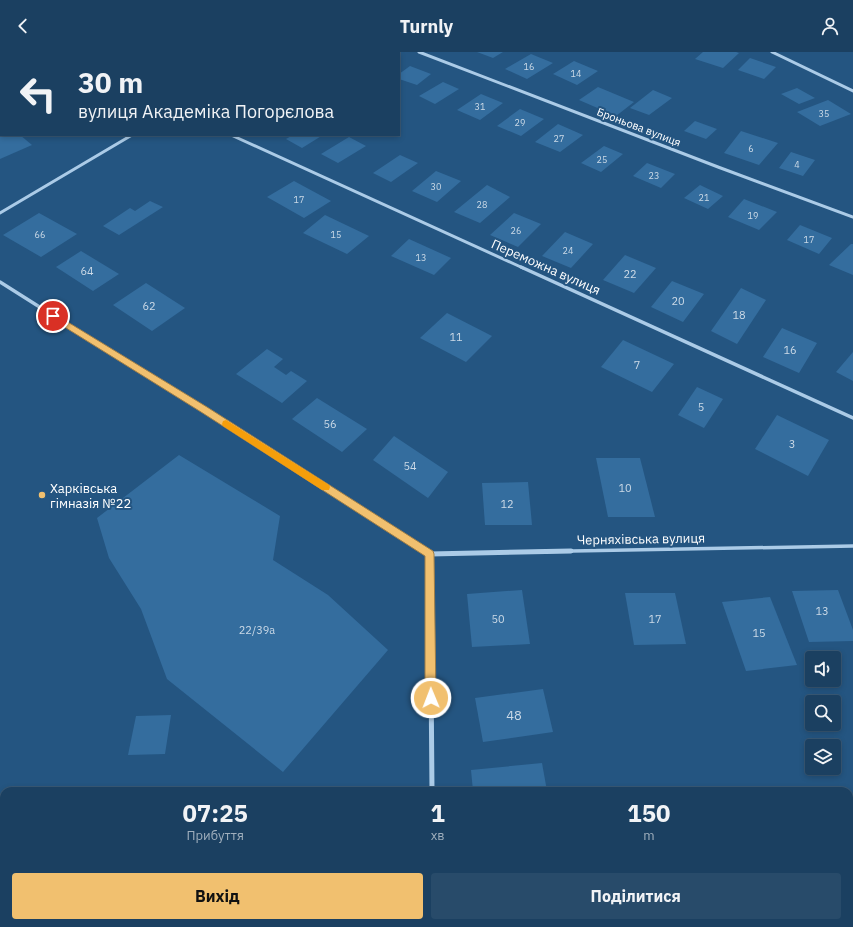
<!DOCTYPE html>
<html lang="uk">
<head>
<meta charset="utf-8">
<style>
	:root { --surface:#1b4061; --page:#284b6a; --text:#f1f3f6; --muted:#a0afbd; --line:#395976; --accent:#f1c06f }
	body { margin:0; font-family:"IBM Plex Sans",sans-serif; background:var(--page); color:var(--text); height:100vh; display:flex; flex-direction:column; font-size:15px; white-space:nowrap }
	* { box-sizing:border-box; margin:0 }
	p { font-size:13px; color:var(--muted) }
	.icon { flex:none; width:22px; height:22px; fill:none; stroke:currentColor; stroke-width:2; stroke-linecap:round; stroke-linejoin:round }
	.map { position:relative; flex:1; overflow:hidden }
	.side { position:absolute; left:0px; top:735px; width:853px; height:140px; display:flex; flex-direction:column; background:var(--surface); border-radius:12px 12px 0 0; box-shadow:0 2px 6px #0003,0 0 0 1px var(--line) }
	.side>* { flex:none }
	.hud { position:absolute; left:0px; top:0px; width:400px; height:84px; box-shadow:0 2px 6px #0003,0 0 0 1px var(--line); background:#1b4061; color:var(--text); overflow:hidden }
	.fabs { position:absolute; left:805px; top:599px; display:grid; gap:8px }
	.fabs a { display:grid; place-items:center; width:36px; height:36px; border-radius:4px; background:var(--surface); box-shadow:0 2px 6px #0003,0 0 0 1px var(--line); font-size:20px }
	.pin { position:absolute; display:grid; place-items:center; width:34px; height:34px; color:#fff; margin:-17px; border:2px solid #fff; border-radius:50%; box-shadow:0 1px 4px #0007 }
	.me { position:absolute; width:44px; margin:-22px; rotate:359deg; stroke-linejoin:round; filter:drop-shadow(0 0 3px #0008) }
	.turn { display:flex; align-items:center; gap:14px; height:84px; padding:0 12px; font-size:18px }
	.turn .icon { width:52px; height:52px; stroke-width:2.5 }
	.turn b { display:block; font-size:28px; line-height:34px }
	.eta { display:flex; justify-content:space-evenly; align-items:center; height:68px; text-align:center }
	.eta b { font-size:24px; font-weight:800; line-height:28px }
	.primary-button { display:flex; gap:8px; margin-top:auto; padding:8px 12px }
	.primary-button a { flex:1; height:46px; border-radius:4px; background:var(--accent); color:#111; font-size:16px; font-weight:800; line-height:46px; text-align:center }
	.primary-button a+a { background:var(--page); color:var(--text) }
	header { display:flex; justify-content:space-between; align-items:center; height:52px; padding:0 12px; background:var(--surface); font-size:18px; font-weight:800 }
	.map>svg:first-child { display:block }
</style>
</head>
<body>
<header><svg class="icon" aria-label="back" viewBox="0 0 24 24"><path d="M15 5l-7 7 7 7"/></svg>Turnly<svg class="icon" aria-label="person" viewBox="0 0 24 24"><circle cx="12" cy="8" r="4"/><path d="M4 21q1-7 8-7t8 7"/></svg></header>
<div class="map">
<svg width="853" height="875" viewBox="0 0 853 875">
	<rect width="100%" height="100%" fill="#245581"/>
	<g fill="#346d9e">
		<polygon points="477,0 503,0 493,6"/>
		<polygon points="703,0 736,0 739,1 723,16 695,7"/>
		<polygon points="531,2 553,11 527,27 505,17"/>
		<polygon points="750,6 776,15 764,27 738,18"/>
		<polygon points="574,9 598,19 577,33 553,22"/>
		<polygon points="410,14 431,22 417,33 399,27 399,22"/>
		<polygon points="443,30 459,37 435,52 419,44"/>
		<polygon points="598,35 634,50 616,64 579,48"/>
		<polygon points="797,36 815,46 799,52 781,42"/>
		<polygon points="653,38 672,46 649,63 630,56"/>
		<polygon points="481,42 503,51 480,68 457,58"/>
		<polygon points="828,48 851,62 820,74 797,60"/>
		<polygon points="520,57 544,67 521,84 497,74"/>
		<polygon points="695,69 717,77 706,87 684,79"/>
		<polygon points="558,72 583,83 560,100 535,90"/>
		<polygon points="741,79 778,91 759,113 724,101"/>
		<polygon points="0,83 20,83 32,93 0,107"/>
		<polygon points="293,83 323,83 302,96 286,87"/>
		<polygon points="349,85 366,94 338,111 321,102"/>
		<polygon points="604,94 623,102 601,120 581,111"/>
		<polygon points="791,100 815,108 803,124 779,116"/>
		<polygon points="400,103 418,111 391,130 373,121"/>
		<polygon points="647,111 675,122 661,136 633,124"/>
		<polygon points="436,119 461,129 437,150 412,139"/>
		<polygon points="294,129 331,149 304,166 267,145"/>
		<polygon points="487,133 510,145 480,171 454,160"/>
		<polygon points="700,133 723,144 708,157 684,146"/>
		<polygon points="744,147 777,160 759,178 728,165"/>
		<polygon points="150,149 163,155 119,183 103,174 130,156 135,159"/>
		<polygon points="39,161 77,182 41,205 3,183"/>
		<polygon points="514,161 541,172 518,195 490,183"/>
		<polygon points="325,163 369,184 347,202 303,181"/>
		<polygon points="800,173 832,186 819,202 787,188"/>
		<polygon points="565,180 593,192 571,216 542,204"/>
		<polygon points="409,187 451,206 434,223 391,204"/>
		<polygon points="851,192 853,192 853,223 829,213"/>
		<polygon points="81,199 119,222 93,239 56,215"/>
		<polygon points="625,203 656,216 634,241 603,228"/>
		<polygon points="672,229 704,242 683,270 651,255"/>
		<polygon points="146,231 185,256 152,279 113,253"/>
		<polygon points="741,236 766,248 737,292 711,279"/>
		<polygon points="447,261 492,284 466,310 420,286"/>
		<polygon points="782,276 817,291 799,321 763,305"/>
		<polygon points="623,288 674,312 652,340 601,315"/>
		<polygon points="267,297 283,307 274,315 286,323 291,319 307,329 282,351 236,322"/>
		<polygon points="853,300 853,329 836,320"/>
		<polygon points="697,335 723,347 704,376 678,363"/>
		<polygon points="317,346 367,377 342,400 292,367"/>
		<polygon points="777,363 829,388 808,424 755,397"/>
		<polygon points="394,384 448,420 428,446 373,408"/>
		<polygon points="179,403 280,464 273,508 328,543 388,598 283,720 167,627 141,557 109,506 97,466"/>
		<polygon points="596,406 640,406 655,465 608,465"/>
		<polygon points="528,430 532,473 485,473 482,431"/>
		<polygon points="522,538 530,592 472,595 467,542"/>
		<polygon points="838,538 853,578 853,589 809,590 792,539"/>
		<polygon points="625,541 675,541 686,592 634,593"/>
		<polygon points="770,545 797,613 746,619 722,550"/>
		<polygon points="543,637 553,680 483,690 475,646"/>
		<polygon points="171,663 165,702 128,703 136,664"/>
		<polygon points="542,711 547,739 473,739 471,718"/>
		<polygon points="849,847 853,858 853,875 794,875 793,871 849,871"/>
		<polygon points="24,871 385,871 385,875 23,875"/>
		<polygon points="489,871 568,871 568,875 490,875"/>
		<polygon points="688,871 747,871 748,875 689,875"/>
	</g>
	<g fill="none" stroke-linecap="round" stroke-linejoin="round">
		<g stroke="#abcbe7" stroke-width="3">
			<polyline points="50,0 52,1"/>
			<polyline points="419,0 718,115 853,165"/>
			<polyline points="772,0 853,39"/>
			<polyline points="269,1 271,0"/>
			<polyline points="231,83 523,216"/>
			<polyline points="0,161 132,83"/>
		</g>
		<g stroke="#abcbe7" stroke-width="3.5">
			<polyline points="521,215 853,366"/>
			<polyline points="0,230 427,500"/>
			<polyline points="518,500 853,494"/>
		</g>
		<g stroke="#abcbe7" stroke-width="5">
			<polyline points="426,499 430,502 432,739"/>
			<polyline points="430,502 571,499"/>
			<polyline points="434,871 434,875"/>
		</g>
	</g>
	<polygon fill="#f1c06f" stroke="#9d7d48" points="53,261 207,355 433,499 434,502 436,646 435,650 431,652 427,650 425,646 425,504 201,360 50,266 50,262"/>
	<polygon fill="#f59e0b" points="226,368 329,433 330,435 329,438 322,438 223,374 222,372 223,369"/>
	<circle fill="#f1c06f" stroke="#245581" stroke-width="1.5" cx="42" cy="443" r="4"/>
	<g text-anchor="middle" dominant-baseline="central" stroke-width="4" stroke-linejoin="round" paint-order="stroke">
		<g font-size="9" fill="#ccdae7">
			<text x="529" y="14">16</text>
			<text x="576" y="21">14</text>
			<text x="480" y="54">31</text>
			<text x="824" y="61">35</text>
			<text x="520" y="70">29</text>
			<text x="559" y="86">27</text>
			<text x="751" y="96">6</text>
			<text x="602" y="107">25</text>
			<text x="797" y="112">4</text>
			<text x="654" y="123">23</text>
			<text x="436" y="134">30</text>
			<text x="704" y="145">21</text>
			<text x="299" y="147">17</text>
			<text x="482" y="152">28</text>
			<text x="753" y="163">19</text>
			<text x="516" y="178">26</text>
			<text x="40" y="182">66</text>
			<text x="336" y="182">15</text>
			<text x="809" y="187">17</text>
			<text x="568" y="198">24</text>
			<text x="421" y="205">13</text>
		</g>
		<g font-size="11" fill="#fff" stroke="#245581">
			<text transform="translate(639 75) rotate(21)">Броньова вулиця</text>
		</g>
		<g font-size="11" fill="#ccdae7">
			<text x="87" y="219">64</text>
			<text x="630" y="222">22</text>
			<text x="678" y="249">20</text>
			<text x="149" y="254">62</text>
			<text x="739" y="263">18</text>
			<text x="456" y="285">11</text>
			<text x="790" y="298">16</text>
			<text x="637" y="313">7</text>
			<text x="701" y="355">5</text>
			<text x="330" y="372">56</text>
			<text x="792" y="392">3</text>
			<text x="410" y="414">54</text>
			<text x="625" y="436">10</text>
			<text x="507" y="452">12</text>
			<text x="822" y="559">13</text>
			<text x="498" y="567">50</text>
			<text x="655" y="567">17</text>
			<text x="257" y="578">22/39а</text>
			<text x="759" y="581">15</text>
		</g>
		<g font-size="13" fill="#fff" stroke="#245581">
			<text transform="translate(546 215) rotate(24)">Переможна вулиця</text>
			<text transform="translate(641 487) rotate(-1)">Черняхівська вулиця</text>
		</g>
		<g font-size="13" fill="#fff" stroke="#245581" text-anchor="start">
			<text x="50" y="436">Харківська<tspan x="50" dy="15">гімназія №22</tspan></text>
		</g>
		<g font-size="13" fill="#ccdae7">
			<text x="514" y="663">48</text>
		</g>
	</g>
</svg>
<div class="fabs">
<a><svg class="icon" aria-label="sound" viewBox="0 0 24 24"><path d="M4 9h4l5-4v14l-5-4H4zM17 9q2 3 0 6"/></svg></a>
<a><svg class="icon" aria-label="search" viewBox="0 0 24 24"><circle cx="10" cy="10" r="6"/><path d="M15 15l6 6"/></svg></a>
<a><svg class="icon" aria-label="layers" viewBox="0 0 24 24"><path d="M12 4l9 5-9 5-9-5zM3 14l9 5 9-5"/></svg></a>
</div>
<div class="pin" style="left:53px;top:264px;background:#d93025"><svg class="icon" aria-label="arrive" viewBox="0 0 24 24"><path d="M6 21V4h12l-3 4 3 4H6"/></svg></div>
<svg class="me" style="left:431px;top:646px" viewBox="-20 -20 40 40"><circle r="17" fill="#f1c06f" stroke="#fff" stroke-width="3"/><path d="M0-11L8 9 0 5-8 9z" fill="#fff"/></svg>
<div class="hud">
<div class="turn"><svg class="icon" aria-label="left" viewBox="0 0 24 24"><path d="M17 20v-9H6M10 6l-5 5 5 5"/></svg><div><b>30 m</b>вулиця Академіка Погорєлова</div></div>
</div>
<section class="side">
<div class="eta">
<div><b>07:25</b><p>Прибуття</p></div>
<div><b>1</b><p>хв</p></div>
<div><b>150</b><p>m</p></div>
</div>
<div class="primary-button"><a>Вихід</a><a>Поділитися</a></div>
</section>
</div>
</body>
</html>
